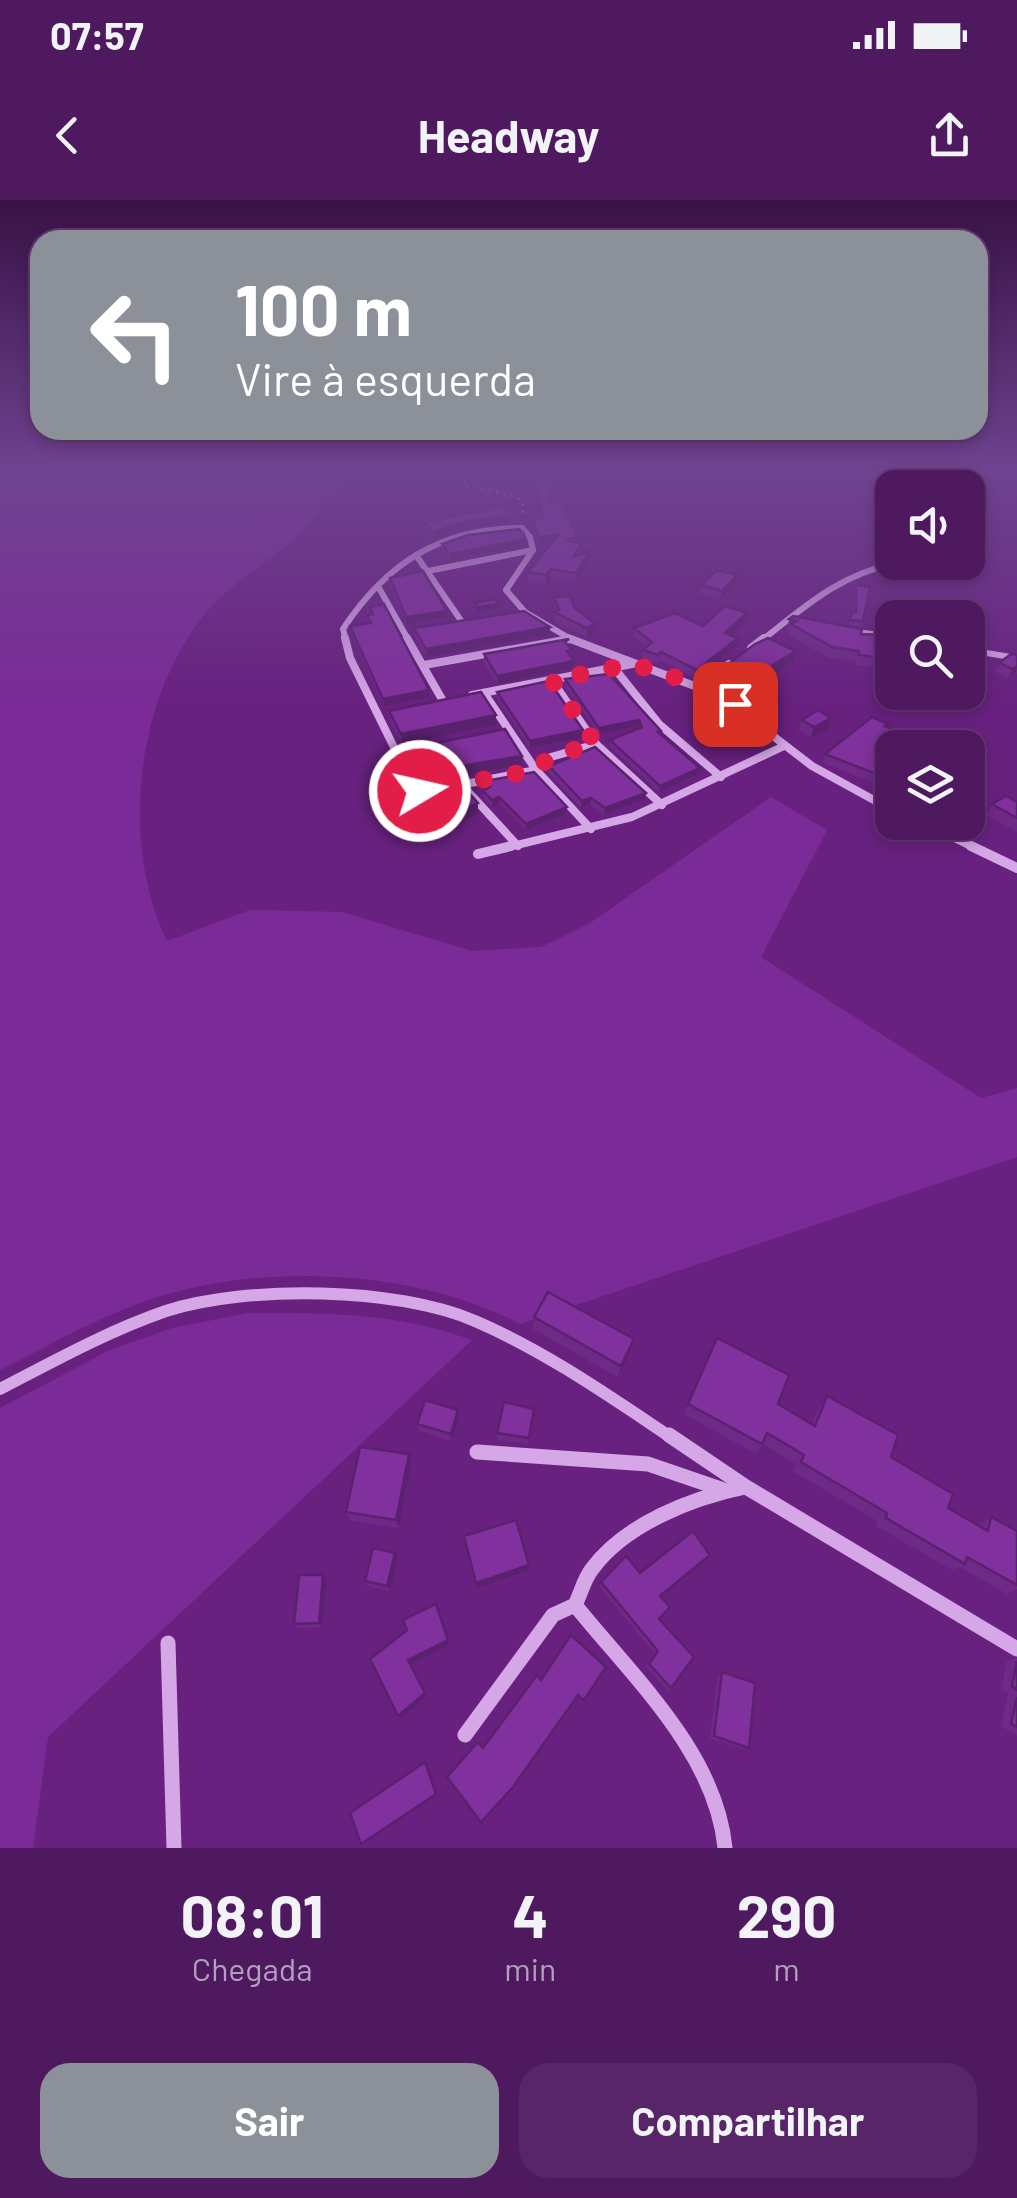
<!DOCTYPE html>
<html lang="pt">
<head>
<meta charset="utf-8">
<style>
	:root { --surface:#4e195f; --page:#582668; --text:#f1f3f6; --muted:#b3a0bd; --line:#653874; --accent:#8c9099 }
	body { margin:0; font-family:Barlow,sans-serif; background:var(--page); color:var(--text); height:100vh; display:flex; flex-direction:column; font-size:38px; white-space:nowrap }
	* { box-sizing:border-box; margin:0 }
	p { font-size:32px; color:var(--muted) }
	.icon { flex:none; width:55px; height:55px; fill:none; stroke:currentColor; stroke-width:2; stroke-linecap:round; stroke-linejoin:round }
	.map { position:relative; height:1648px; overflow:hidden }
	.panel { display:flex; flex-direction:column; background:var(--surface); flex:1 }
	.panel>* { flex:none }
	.top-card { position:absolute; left:30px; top:30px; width:958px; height:210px; border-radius:30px; box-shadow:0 5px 15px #0003,0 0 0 2px var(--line); background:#8c9099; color:#fff; overflow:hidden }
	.buttons { position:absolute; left:875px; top:270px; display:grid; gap:20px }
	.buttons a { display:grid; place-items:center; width:110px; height:110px; border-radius:20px; background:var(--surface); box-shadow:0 5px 15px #0003,0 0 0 2px var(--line); font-size:50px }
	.pin { position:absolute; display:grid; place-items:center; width:85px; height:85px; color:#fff; margin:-42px; border-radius:20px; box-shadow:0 5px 15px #0006 }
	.me { position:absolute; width:110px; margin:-55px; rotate:81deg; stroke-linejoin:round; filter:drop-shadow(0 0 8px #0008) }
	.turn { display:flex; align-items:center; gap:35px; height:210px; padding:0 40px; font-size:45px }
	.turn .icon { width:130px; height:130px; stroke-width:2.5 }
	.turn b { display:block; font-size:70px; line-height:85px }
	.eta { display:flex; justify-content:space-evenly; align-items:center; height:170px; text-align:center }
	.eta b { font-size:60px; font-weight:700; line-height:70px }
	.button { display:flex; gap:20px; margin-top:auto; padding:20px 40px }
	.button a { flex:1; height:115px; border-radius:30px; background:var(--accent); color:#fff; font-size:40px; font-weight:700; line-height:115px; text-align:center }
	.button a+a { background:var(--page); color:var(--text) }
	.status { display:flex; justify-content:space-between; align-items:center; height:70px; padding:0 50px; background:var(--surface); direction:ltr }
	.status svg { height:28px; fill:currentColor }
	header { display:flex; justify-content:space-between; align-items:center; height:130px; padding:0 40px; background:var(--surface); font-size:45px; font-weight:700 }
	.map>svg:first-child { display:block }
</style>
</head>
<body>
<div class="status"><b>07:57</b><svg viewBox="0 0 49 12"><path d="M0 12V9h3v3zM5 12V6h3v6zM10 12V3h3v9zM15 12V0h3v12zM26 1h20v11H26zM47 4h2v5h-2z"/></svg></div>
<header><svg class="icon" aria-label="back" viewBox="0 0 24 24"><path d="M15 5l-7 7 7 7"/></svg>Headway<svg class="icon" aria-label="share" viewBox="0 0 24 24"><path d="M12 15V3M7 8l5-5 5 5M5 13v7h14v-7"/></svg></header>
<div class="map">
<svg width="1017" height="1648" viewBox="0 0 1017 1648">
	<rect width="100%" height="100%" fill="#68217f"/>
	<g fill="#7b2b97">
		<path d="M0,274H352C331,292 317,317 297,337C270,362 232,382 209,409C136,494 119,641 167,741L250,710L342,712L472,751L541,747L590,723L771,597L827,630L761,757L981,898L1017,888V957L520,1124C420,1071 276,1063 168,1094C108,1111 55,1143 0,1170Z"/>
		<path d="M248,1113C329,1113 394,1112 472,1140L48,1537L33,1648H0V1208L110,1150L172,1128Z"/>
	</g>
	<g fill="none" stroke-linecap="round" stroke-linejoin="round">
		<polyline stroke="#d6a7e7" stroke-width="2.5" stroke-dasharray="2.5 5" stroke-linecap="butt" points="438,274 466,279 464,285 517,297 524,306 521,317"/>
		<polyline stroke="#d6a7e7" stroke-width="5" points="852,431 892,436"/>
		<polyline stroke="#d6a7e7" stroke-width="6" points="968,450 1017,458"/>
		<g stroke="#d6a7e7" stroke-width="6">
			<polyline points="416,355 462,422"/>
			<polyline points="428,371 533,350"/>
			<polyline points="379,388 409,441"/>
			<path d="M346,441L343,429C387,362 442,328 522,328L530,337L533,350L506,390L525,412L574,441"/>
			<polyline points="561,441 570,439"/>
			<path d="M761,441C803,408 840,374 894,364"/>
		</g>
		<g stroke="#d6a7e7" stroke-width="8">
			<polyline points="345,438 350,458 415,590 431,591 536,570 551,557 596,544"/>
			<polyline points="407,438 443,501"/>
			<polyline points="568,438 721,496 812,566 892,610"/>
			<polyline points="751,448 764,438"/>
			<polyline points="424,465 570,439"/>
			<polyline points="615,469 659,524 721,577"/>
			<polyline points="551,479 596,544 662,605"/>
			<polyline points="698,486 729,464"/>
			<polyline points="484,493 536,570 591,629"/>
			<polyline points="472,495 632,464"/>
			<polyline points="462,585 518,646"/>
			<polyline points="921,622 977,649"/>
			<polyline points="500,649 632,617 784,546"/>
		</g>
		<g stroke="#d6a7e7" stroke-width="10">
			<polyline points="971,646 1017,668"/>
			<polyline points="478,654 511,646"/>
		</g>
		<path stroke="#d6a7e7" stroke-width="12" d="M0,1189C54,1161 108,1131 166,1111C247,1085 397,1087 475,1121C545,1151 609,1196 672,1238"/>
		<g stroke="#d6a7e7" stroke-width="15">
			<polyline points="669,1235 746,1287 1017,1449"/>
			<polyline points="477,1252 648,1264 724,1290"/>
			<path d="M575,1405C632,1476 716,1553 725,1648"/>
			<polyline points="168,1443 174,1648"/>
			<path d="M465,1535L553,1415L575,1405C581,1393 584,1379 592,1369C625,1324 692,1298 745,1287"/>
		</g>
	</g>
	<g fill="#6f2a87">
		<polygon points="534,274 550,302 577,343 582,343 580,354 590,351 589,360 576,382 550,378 546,384 528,381 528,372 551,344 539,346 531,328 532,319 541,319"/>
		<polygon points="425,322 515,322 465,328 434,339 425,328"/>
		<polygon points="525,339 525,345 450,360 442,350 442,344"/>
		<polygon points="390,378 448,417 407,424 390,384"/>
		<polygon points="735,384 720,400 700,393 701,385"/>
		<polygon points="856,385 870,387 861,427 848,426 852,412 854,413"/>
		<polygon points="554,397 574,407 595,433 587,437 554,421 555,412 553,406"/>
		<polygon points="370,407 430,497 384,506 351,433 350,426 369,423 367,415 371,414"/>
		<polygon points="747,413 745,422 730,435 737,446 696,478 660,460 657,464 642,458 643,450 646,447 633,436 634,428 703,426"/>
		<polygon points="789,419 861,434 881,458 877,468 855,465 856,461 829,458 789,435 790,430 787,429"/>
		<polygon points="414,428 550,435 426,457 415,436"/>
		<polygon points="569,446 571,456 574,461 574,468 497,484 484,462 484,454"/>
		<polygon points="1017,455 1017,473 1009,478 995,472 999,463"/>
		<polygon points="794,461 758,483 778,507 757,514 738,499 738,496 713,484 715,474"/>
		<polygon points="565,479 661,531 660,534 700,568 698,574 659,592 610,547 610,540 639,528 639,526 599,534 564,485"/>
		<polygon points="497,492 582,538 530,548 497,499"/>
		<polygon points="389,511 496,515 496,525 402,544 390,521"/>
		<polygon points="831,518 828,529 811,538 799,530 802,520"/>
		<polygon points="887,526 901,533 898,543 889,549 892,551 892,590 823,563 825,554"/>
		<polygon points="407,549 521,565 420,583 408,558"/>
		<polygon points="549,566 645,599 604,614 590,604 581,608 548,572"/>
		<polygon points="485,581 566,614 526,630 500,603 492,607 483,597 483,591 486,589"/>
		<polygon points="1017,602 1017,632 987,615 992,604"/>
		<polygon points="443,605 478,614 455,625 444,616"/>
		<polygon points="534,1117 634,1139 631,1151 618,1177 533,1129"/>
		<polygon points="717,1138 778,1204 812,1224 820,1206 827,1196 891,1257 948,1308 978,1325 991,1317 1017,1331 1017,1389 1007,1394 959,1367 952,1370 876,1326 877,1321 793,1271 796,1264 763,1244 756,1254 684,1214"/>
		<polygon points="534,1209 528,1244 498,1240 497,1233"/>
		<polygon points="459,1217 452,1241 419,1231 417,1224"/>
		<polygon points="409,1254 411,1264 399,1328 350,1320 346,1312"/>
		<polygon points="398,1358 390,1391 367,1386 365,1381"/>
		<polygon points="706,1360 661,1397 659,1420 671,1488 668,1491 646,1467 655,1454 599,1386 601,1382"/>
		<polygon points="326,1379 323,1427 298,1428 294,1424"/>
		<polygon points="1017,1458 1017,1536 1001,1526 1008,1493 1001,1489 1007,1461"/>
		<polygon points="722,1472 749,1548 744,1549 710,1538 718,1475"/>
	</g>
	<g fill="#5a226e">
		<polygon points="515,315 515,322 465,328 434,339 433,332 465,322"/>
		<polygon points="559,334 559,343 539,346 539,337"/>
		<polygon points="525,339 525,345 450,360 450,354"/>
		<polygon points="590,351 589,360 576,382 576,373"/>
		<polygon points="551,369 550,378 546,384 546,375"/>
		<polygon points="737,375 735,384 720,400 722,391"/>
		<polygon points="498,404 498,409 477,412 477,407"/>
		<polygon points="447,411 448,417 407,424 406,417"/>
		<polygon points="747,413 745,422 724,441 725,433"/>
		<polygon points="595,424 595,433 587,437 587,428"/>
		<polygon points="550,427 550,435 426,457 426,449"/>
		<polygon points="738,438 737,446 696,478 697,470"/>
		<polygon points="796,451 794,461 749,488 751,478"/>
		<polygon points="574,461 574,468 497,484 497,476"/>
		<polygon points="1017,466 1016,473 1009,478 1013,469"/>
		<polygon points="429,490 430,497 384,506 383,499"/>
		<polygon points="780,498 778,507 757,514 759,505"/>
		<polygon points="496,515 496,525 402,544 401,534"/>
		<polygon points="831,518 828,529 811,538 814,527"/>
		<polygon points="639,520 639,526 599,534 599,528"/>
		<polygon points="583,530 582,538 530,548 530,541"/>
		<polygon points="901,533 898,543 880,556 883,547"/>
		<polygon points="522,556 521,565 420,583 419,573"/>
		<polygon points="700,568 698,574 659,592 660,586"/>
		<polygon points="646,593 645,599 604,614 605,608"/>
		<polygon points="499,597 500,603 492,607 492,600"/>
		<polygon points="591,598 590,604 581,608 582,601"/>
		<polygon points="478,603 478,614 455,625 454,614"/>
		<polygon points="567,607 566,614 526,630 526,624"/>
		<polygon points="634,1139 631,1151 618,1177 621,1166"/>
		<polygon points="458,1210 459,1217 452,1241 451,1234"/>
		<polygon points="409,1254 411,1264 399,1328 396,1320"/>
		<polygon points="395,1353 398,1358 390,1391 387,1386"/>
		<polygon points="710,1355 706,1360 657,1400 660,1396"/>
		<polygon points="529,1365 528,1370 477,1388 476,1383"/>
		<polygon points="323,1375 326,1379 323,1427 319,1423"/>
		<polygon points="448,1440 449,1444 410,1464 427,1496 400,1518 398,1516 408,1460"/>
		<polygon points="425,1562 427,1563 437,1595 361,1644"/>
	</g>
	<g fill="#81319d" stroke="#5a226e" stroke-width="2.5">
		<polygon points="534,274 551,274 550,302 560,301 578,334 567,341 582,343 574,356 590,351 576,373 551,369 546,375 528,372 559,334 539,337 532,319 543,319"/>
		<polygon points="504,306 515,315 465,322 433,332 425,322"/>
		<polygon points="519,329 524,334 525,339 450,354 442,344 468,335"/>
		<polygon points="717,370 737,375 722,391 701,385"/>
		<polygon points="423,371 447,411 406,417 390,378"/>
		<polygon points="856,385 870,387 863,421 850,420 852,412 856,413"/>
		<polygon points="570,396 574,407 595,424 587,428 554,412 559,410 554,397"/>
		<polygon points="495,399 498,404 477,407 475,403"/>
		<polygon points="384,404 429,490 383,499 350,426 371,423 367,415 373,414 370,407"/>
		<polygon points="725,406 747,413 725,433 738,438 697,470 661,452 658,455 643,450 652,442 634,428 675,413 703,426"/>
		<polygon points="524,411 550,427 426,449 414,428"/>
		<polygon points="793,416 862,429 861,434 882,435 881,458 859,455 859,451 832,447 791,424 797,421 789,419"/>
		<polygon points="768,438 796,451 751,478 780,498 759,505 739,490 743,488 715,474 755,444"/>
		<polygon points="569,439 565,442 572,450 567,451 574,461 497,476 484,454"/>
		<polygon points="1011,454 1017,455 1017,466 1013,469 999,463"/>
		<polygon points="609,474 661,531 658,532 700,568 660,586 610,540 642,527 639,520 599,528 565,479"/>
		<polygon points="549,481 583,530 530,541 497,492"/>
		<polygon points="481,492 496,515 401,534 389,511"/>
		<polygon points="818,510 831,518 814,527 802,520"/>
		<polygon points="872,517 888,524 885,526 901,533 883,547 892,551 892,580 825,554"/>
		<polygon points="505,529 522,556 419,573 407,549"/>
		<polygon points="595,547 646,593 605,608 591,598 582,601 549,566"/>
		<polygon points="534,572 567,607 526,624 499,597 492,600 483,591 490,587 485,581"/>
		<polygon points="968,581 977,585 968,594"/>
		<polygon points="469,593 478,603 454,614 443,605"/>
		<polygon points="1006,596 1017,602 1017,618 992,604"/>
		<polygon points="548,1092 634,1139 621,1166 534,1117"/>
		<polygon points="717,1138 789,1175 778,1204 815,1226 827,1196 898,1235 891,1257 953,1294 948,1308 988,1331 991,1317 1017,1331 1017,1385 967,1357 965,1364 886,1318 887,1313 801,1262 804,1255 767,1233 762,1244 688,1204"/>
		<polygon points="425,1200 458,1210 451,1234 417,1224"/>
		<polygon points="504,1202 534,1209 529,1238 497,1233"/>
		<polygon points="360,1247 409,1254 396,1320 346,1312"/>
		<polygon points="516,1320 529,1365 476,1383 464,1336"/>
		<polygon points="693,1331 710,1355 660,1396 670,1407 659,1419 694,1457 671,1488 649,1464 658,1451 601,1382 626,1356 640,1373"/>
		<polygon points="373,1348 395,1353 387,1386 365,1381"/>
		<polygon points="299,1375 323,1375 319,1423 294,1424"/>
		<polygon points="436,1404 448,1440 408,1460 425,1493 398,1516 370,1459 407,1430 403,1420"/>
		<polygon points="571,1435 606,1467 584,1500 578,1495 513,1587 481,1622 447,1577 478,1542 483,1548 537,1475 541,1480"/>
		<polygon points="1017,1461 1017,1490 1012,1486"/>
		<polygon points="722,1472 755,1483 749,1548 714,1536"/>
		<polygon points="1017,1497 1017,1527 1011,1524"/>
		<polygon points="425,1562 436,1594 361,1644 350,1613"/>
	</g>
	<linearGradient id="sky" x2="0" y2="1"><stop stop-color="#391246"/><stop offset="0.54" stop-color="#6f4390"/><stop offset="1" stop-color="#6f4390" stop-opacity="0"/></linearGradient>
	<rect width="1017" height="504" fill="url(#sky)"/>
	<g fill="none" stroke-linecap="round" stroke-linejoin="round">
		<polyline stroke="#e11d48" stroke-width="18" stroke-dasharray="0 32.4" points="420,591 536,570 551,556 596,544 552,480 633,464 674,477 735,504"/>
	</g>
</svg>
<div class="buttons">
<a><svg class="icon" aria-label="sound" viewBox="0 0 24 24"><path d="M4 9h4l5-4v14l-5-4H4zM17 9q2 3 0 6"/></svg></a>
<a><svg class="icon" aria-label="search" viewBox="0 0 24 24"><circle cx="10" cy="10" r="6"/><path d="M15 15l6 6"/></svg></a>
<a><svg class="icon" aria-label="layers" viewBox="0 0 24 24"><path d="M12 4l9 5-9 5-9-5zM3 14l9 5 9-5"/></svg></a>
</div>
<div class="pin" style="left:735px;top:504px;background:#d93025"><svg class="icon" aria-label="arrive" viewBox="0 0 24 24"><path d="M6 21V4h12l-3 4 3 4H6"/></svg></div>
<svg class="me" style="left:420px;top:591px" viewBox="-20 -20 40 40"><circle r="17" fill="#e11d48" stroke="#fff" stroke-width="3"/><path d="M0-11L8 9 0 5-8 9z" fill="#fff"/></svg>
<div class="top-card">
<div class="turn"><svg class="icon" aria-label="left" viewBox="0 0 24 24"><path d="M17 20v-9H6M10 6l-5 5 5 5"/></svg><div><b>100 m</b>Vire à esquerda</div></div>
</div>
</div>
<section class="panel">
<div class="eta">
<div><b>08:01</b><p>Chegada</p></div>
<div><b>4</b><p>min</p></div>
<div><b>290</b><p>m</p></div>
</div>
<div class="button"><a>Sair</a><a>Compartilhar</a></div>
</section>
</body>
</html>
